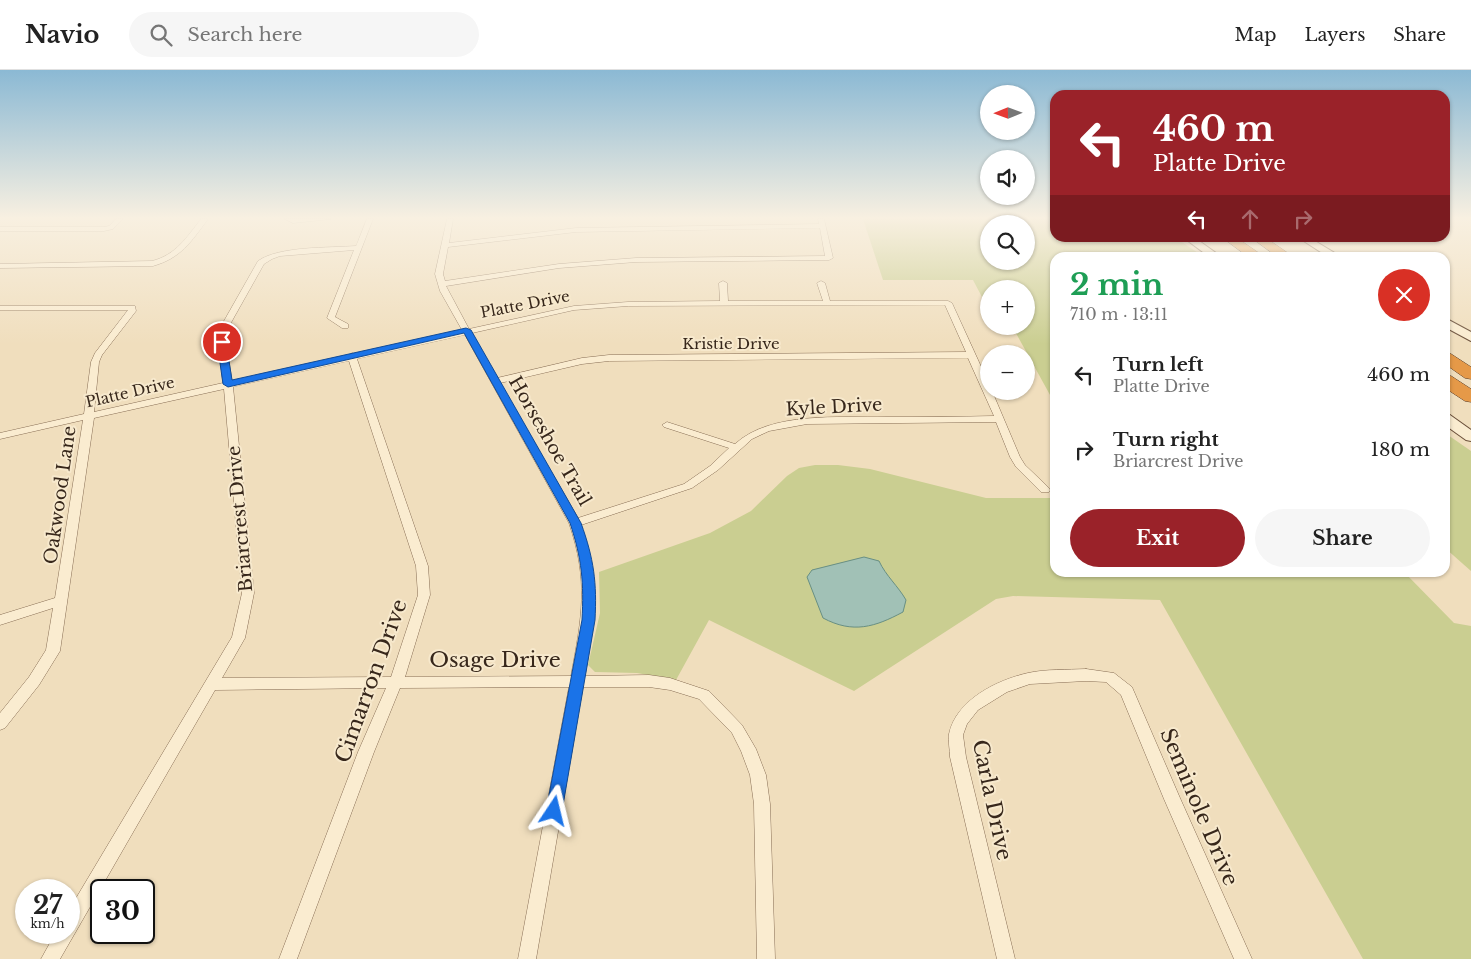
<!DOCTYPE html>
<html lang="en">
<head>
<meta charset="utf-8">
<style>
	:root { --surface:#fff; --page:#f6f6f6; --text:#222; --muted:#767676; --line:#e0e0e0; --accent:#9a2229 }
	body { margin:0; font-family:"Libre Baskerville",serif; background:var(--page); color:var(--text); height:100vh; display:flex; flex-direction:column; font-size:19px; white-space:nowrap }
	* { box-sizing:border-box; margin:0 }
	p { font-size:16px; color:var(--muted) }
	.icon { flex:none; width:28px; height:28px; fill:none; stroke:currentColor; stroke-width:2; stroke-linecap:round; stroke-linejoin:round }
	.map { position:relative; flex:1; overflow:hidden }
	.drawer { position:absolute; left:1050px; top:182px; width:400px; height:325px; display:flex; flex-direction:column; background:var(--surface); border-radius:15px; box-shadow:0 1px 4px #0004 }
	.drawer>* { flex:none }
	.hud { position:absolute; left:1050px; top:20px; width:400px; height:152px; border-radius:15px; box-shadow:0 1px 4px #0004; background:#9a2229; color:#fff; overflow:hidden }
	.needle { width:32px; rotate:269deg }
	.buttons { position:absolute; left:980px; top:15px; display:grid; gap:10px }
	.buttons a { display:grid; place-items:center; width:55px; height:55px; border-radius:50%; background:var(--surface); box-shadow:0 1px 4px #0004; font-size:25px }
	.speed { position:absolute; left:15px; top:809px; display:flex; gap:10px; font-size:25px; font-weight:700; text-align:center }
	.speed>* { display:grid; place-content:center; width:65px; height:65px; border-radius:50%; background:var(--surface); box-shadow:0 1px 4px #0004; line-height:1 }
	.speed small { font-size:12px; font-weight:400 }
	.speed .limit { border:2px solid #111; border-radius:8px; background:#fff; color:#111 }
	.pin { position:absolute; display:grid; place-items:center; width:42px; height:42px; color:#fff; margin:-21px; border:2px solid #fff; border-radius:50%; box-shadow:0 1px 5px #0007 }
	.me { position:absolute; width:55px; margin:-28px; rotate:10deg; stroke-linejoin:round; filter:drop-shadow(0 0 4px #0008) }
	.turn { display:flex; align-items:center; gap:18px; height:105px; padding:0 20px; font-size:22px }
	.turn .icon { width:65px; height:65px; stroke-width:2.5 }
	.turn b { display:block; font-size:35px; line-height:42px }
	.lanes { display:flex; align-items:center; height:48px; padding:0 20px; background:#0003; justify-content:center; gap:25px; direction:ltr }
	.lanes .off { opacity:.35 }
	.round { display:grid; place-items:center; flex:none; width:52px; height:52px; border-radius:26px; background:var(--page) }
	.overview { display:flex; align-items:center; justify-content:space-between; height:85px; padding:0 20px }
	h1 { font-size:30px; font-weight:700; line-height:38px; color:#1e9e55 }
	.button { display:flex; gap:10px; margin-top:auto; padding:10px 20px }
	.button a { flex:1; height:58px; border-radius:30px; background:var(--accent); color:#fff; font-size:20px; font-weight:700; line-height:58px; text-align:center }
	.button a+a { background:var(--page); color:var(--text) }
	ul { padding:0; list-style:none }
	li { display:flex; align-items:center; gap:15px; height:75px; padding:0 20px }
	li div { flex:1 }
	li b { display:block; font-size:19px }
	li em { font-style:normal }
	header { display:flex; align-items:center; gap:30px; box-sizing:border-box; height:70px; padding:0 25px; background:var(--surface); border-bottom:1px solid var(--line) }
	header strong { font-size:24px }
	nav { display:flex; gap:28px; margin-inline-start:auto; font-size:18px }
	.search { width:350px; height:45px; background:var(--page); display:flex; align-items:center; gap:12px; box-sizing:border-box; padding:0 18px; border-radius:28px; color:var(--muted); font-size:19px }
	.map>svg:first-child { display:block }
</style>
</head>
<body>
<header>
<strong>Navio</strong>
<div class="search"><svg class="icon" aria-label="search" viewBox="0 0 24 24"><circle cx="10" cy="10" r="6"/><path d="M15 15l6 6"/></svg>Search here</div>
<nav><a>Map</a><a>Layers</a><a>Share</a></nav>
</header>
<div class="map">
<svg width="1471" height="889" viewBox="0 0 1471 889">
	<rect width="100%" height="100%" fill="#f0debd"/>
	<g fill="#cace91" fill-rule="evenodd">
		<path d="M863,149H1055V168H1176L1204,187L1055,188V334L1012,256H1026V219H989V229H983L973,210H883ZM989,154H1026V191H989Z"/>
		<polygon points="1445,363 1471,381 1471,501 1445,478"/>
		<polygon points="815,395 838,395 870,399 986,428 1055,428 1055,502 1405,503 1454,553 1471,556 1471,889 1363,889 1160,530 1013,526 996,529 854,621 709,550 676,610 637,603 595,602 588,595 600,543 599,502 710,463 751,441 787,406 799,398"/>
	</g>
	<path fill="#a1c1b6" stroke="#688f83" d="M864,487L879,491C886,506 898,516 906,530L903,542C875,557 853,564 823,548L807,507L812,500Z"/>
	<g fill="none" stroke-linecap="round" stroke-linejoin="round">
		<defs>
			<g id="minor">
				<polygon points="116,149 123,149 113,159 104,161 0,161 0,157 104,157 109,156"/>
				<path d="M201,149H208C191,172 181,188 153,196L0,198V194L152,191C176,185 187,167 201,149Z"/>
				<polygon points="285,149 331,149 293,153"/>
				<path d="M367,149H373L335,247L348,254V258H342L327,248L354,180L280,186L272,189L264,194L228,258L226,272L232,311L348,286L352,283L355,284L462,260L440,221L435,204L447,149H453L449,173L576,158L819,154L818,149H824L833,188L829,190L636,192L559,198L446,216L469,259L574,236L628,232L720,231L719,213L723,211L727,213L728,231H823L817,213L821,211L825,213L830,231H948L952,233L989,314V321H992L1020,387L1025,395L1049,418L1050,420L1049,422H1041L1016,397L1010,387L996,352L807,354L769,361L752,369L718,400L692,418L581,455C601,512 595,548 585,606L649,605L670,608L709,621L742,655L756,679L766,705L770,734L775,889H757L754,734L750,705L741,681L732,663L699,629L670,620L649,617H583L536,889H518L569,617L400,618L374,682L297,889H279L358,682L386,618L215,620L60,889H41L56,862H69V840L232,567L242,523L224,319L94,348L60,581L39,615L5,658L0,660V643L29,607L46,580L53,538L0,555V545L55,528L83,350L0,369V363L84,344L91,292L95,283L128,240H0V236H135L136,241L102,285L99,292L94,342L223,313L218,272L220,258L258,191C279,176 329,178 356,176ZM820,158L825,186L636,188L559,194L445,211L443,204L448,177L576,162ZM945,235L966,282L609,285L582,288L497,308L472,263L574,240L628,236ZM465,265L569,453C589,511 582,547 571,606L405,607L430,525L428,496L357,289ZM968,288L994,346C958,347 922,347 886,347C840,348 771,341 735,374L667,352L662,355L664,357L729,378L710,396L684,414L578,448L500,313L582,294L609,291ZM349,291L416,496L418,525L391,607L222,608L245,568L254,523L233,317Z"/>
				<path d="M1086,599L1114,603L1132,617L1180,728L1252,889H1234L1164,729L1121,625L1106,612L1086,611L1030,614L1007,622L978,640L967,654L963,665L966,687L1015,889H997L950,687C950,680 948,671 949,664C956,630 997,610 1028,603C1046,599 1067,600 1086,599Z"/>
			</g>
			<g id="secondary">
				<polygon points="1184,168 1195,168 1223,188 1211,188"/>
				<polygon points="1299,168 1310,168 1343,188 1330,188"/>
				<polygon points="1445,248 1471,262 1471,271 1445,257"/>
				<polygon points="1445,344 1450,345 1471,360 1471,371 1466,370 1445,355"/>
			</g>
			<g id="motorway">
				<polygon points="1223,168 1237,168 1266,188 1250,188"/>
				<polygon points="1252,168 1266,168 1295,188 1279,188"/>
				<polygon points="1445,282 1451,284 1471,297 1471,309 1465,308 1445,294"/>
				<polygon points="1445,305 1451,306 1471,319 1471,332 1465,331 1445,318"/>
			</g>
		</defs>
		<use href="#minor" stroke="#886e55" stroke-width="1"/>
		<use href="#secondary" stroke="#6a4f39" stroke-width="2"/>
		<use href="#motorway" stroke="#563d2a" stroke-width="1"/>
		<use href="#minor" fill="#faecd0" fill-rule="evenodd"/>
		<use href="#secondary" fill="#faecd0" fill-rule="evenodd"/>
		<use href="#motorway" fill="#e59948" fill-rule="evenodd"/>
	</g>
	<linearGradient id="sky" x2="0" y2="1"><stop stop-color="#8bb9d4"/><stop offset="0.54" stop-color="#f8f0e1"/><stop offset="1" stop-color="#f8f0e1" stop-opacity="0"/></linearGradient>
	<rect width="1471" height="274" fill="url(#sky)"/>
	<path fill="#1a73e8" stroke="#114b97" d="M466,258L471,260L581,453C594,489 597,513 595,550L562,741L560,746L554,748L548,746L546,741L582,550C584,513 582,489 570,453L464,263L228,317L223,314L217,272L222,270L226,272L232,310Z"/>
	<g text-anchor="middle" dominant-baseline="central" stroke-width="4" stroke-linejoin="round" paint-order="stroke">
		<g font-size="15" fill="#37271b" stroke="#f7e9cd">
			<text transform="translate(525 234) rotate(-11)">Platte Drive</text>
			<text x="731" y="273">Kristie Drive</text>
			<text transform="translate(130 322) rotate(-13)">Platte Drive</text>
		</g>
		<g font-size="18" fill="#37271b" stroke="#f7e9cd">
			<text transform="translate(834 337) rotate(-3)">Kyle Drive</text>
			<text transform="translate(550 371) rotate(60)">Horseshoe Trail</text>
			<text transform="translate(60 425) rotate(-82)">Oakwood Lane</text>
			<text transform="translate(240 449) rotate(-95)">Briarcrest Drive</text>
		</g>
		<g font-size="21" fill="#37271b" stroke="#f7e9cd">
			<text x="495" y="590">Osage Drive</text>
			<text transform="translate(371 611) rotate(-70)">Cimarron Drive</text>
			<text transform="translate(992 730) rotate(78)">Carla Drive</text>
			<text transform="translate(1199 737) rotate(67)">Seminole Drive</text>
		</g>
	</g>
</svg>
<div class="buttons">
<a><svg class="needle" viewBox="-14 -14 28 28"><path d="M0-13l5 13h-10z" fill="#e53935"/><path d="M0 13l5-13h-10z" fill="#767676"/></svg></a>
<a><svg class="icon" aria-label="sound" viewBox="0 0 24 24"><path d="M4 9h4l5-4v14l-5-4H4zM17 9q2 3 0 6"/></svg></a>
<a><svg class="icon" aria-label="search" viewBox="0 0 24 24"><circle cx="10" cy="10" r="6"/><path d="M15 15l6 6"/></svg></a>
<a>+</a>
<a>−</a>
</div>
<div class="speed"><div>27<small>km/h</small></div><div class="limit">30</div></div>
<div class="pin" style="left:222px;top:272px;background:#d93025"><svg class="icon" aria-label="arrive" viewBox="0 0 24 24"><path d="M6 21V4h12l-3 4 3 4H6"/></svg></div>
<svg class="me" style="left:554px;top:741px" viewBox="-20 -20 40 40"><path d="M0-17L14 15 0 8-14 15z" fill="#1a73e8" stroke="#fff" stroke-width="4"/></svg>
<div class="hud">
<div class="turn"><svg class="icon" aria-label="left" viewBox="0 0 24 24"><path d="M17 20v-9H6M10 6l-5 5 5 5"/></svg><div><b>460 m</b>Platte Drive</div></div>
<div class="lanes"><svg class="icon" aria-label="left" viewBox="0 0 24 24"><path d="M17 20v-9H6M10 6l-5 5 5 5"/></svg><svg class="icon off" aria-label="ahead" viewBox="0 0 24 24"><path d="M12 20V5M6 11l6-6 6 6"/></svg><svg class="icon off" aria-label="right" viewBox="0 0 24 24"><path d="M7 20v-9h11M14 6l5 5-5 5"/></svg></div>
</div>
<section class="drawer">
<div class="overview"><div><h1>2 min</h1><p>710 m · 13:11</p></div><a class="round" style="background:#d93025;color:#fff"><svg class="icon" aria-label="close" viewBox="0 0 24 24"><path d="M6 6l12 12M18 6L6 18"/></svg></a></div>
<ul>
<li><svg class="icon" aria-label="left" viewBox="0 0 24 24"><path d="M17 20v-9H6M10 6l-5 5 5 5"/></svg><div><b>Turn left</b><p>Platte Drive</p></div><em>460 m</em></li>
<li><svg class="icon" aria-label="right" viewBox="0 0 24 24"><path d="M7 20v-9h11M14 6l5 5-5 5"/></svg><div><b>Turn right</b><p>Briarcrest Drive</p></div><em>180 m</em></li>
</ul>
<div class="button"><a>Exit</a><a>Share</a></div>
</section>
</div>
</body>
</html>
